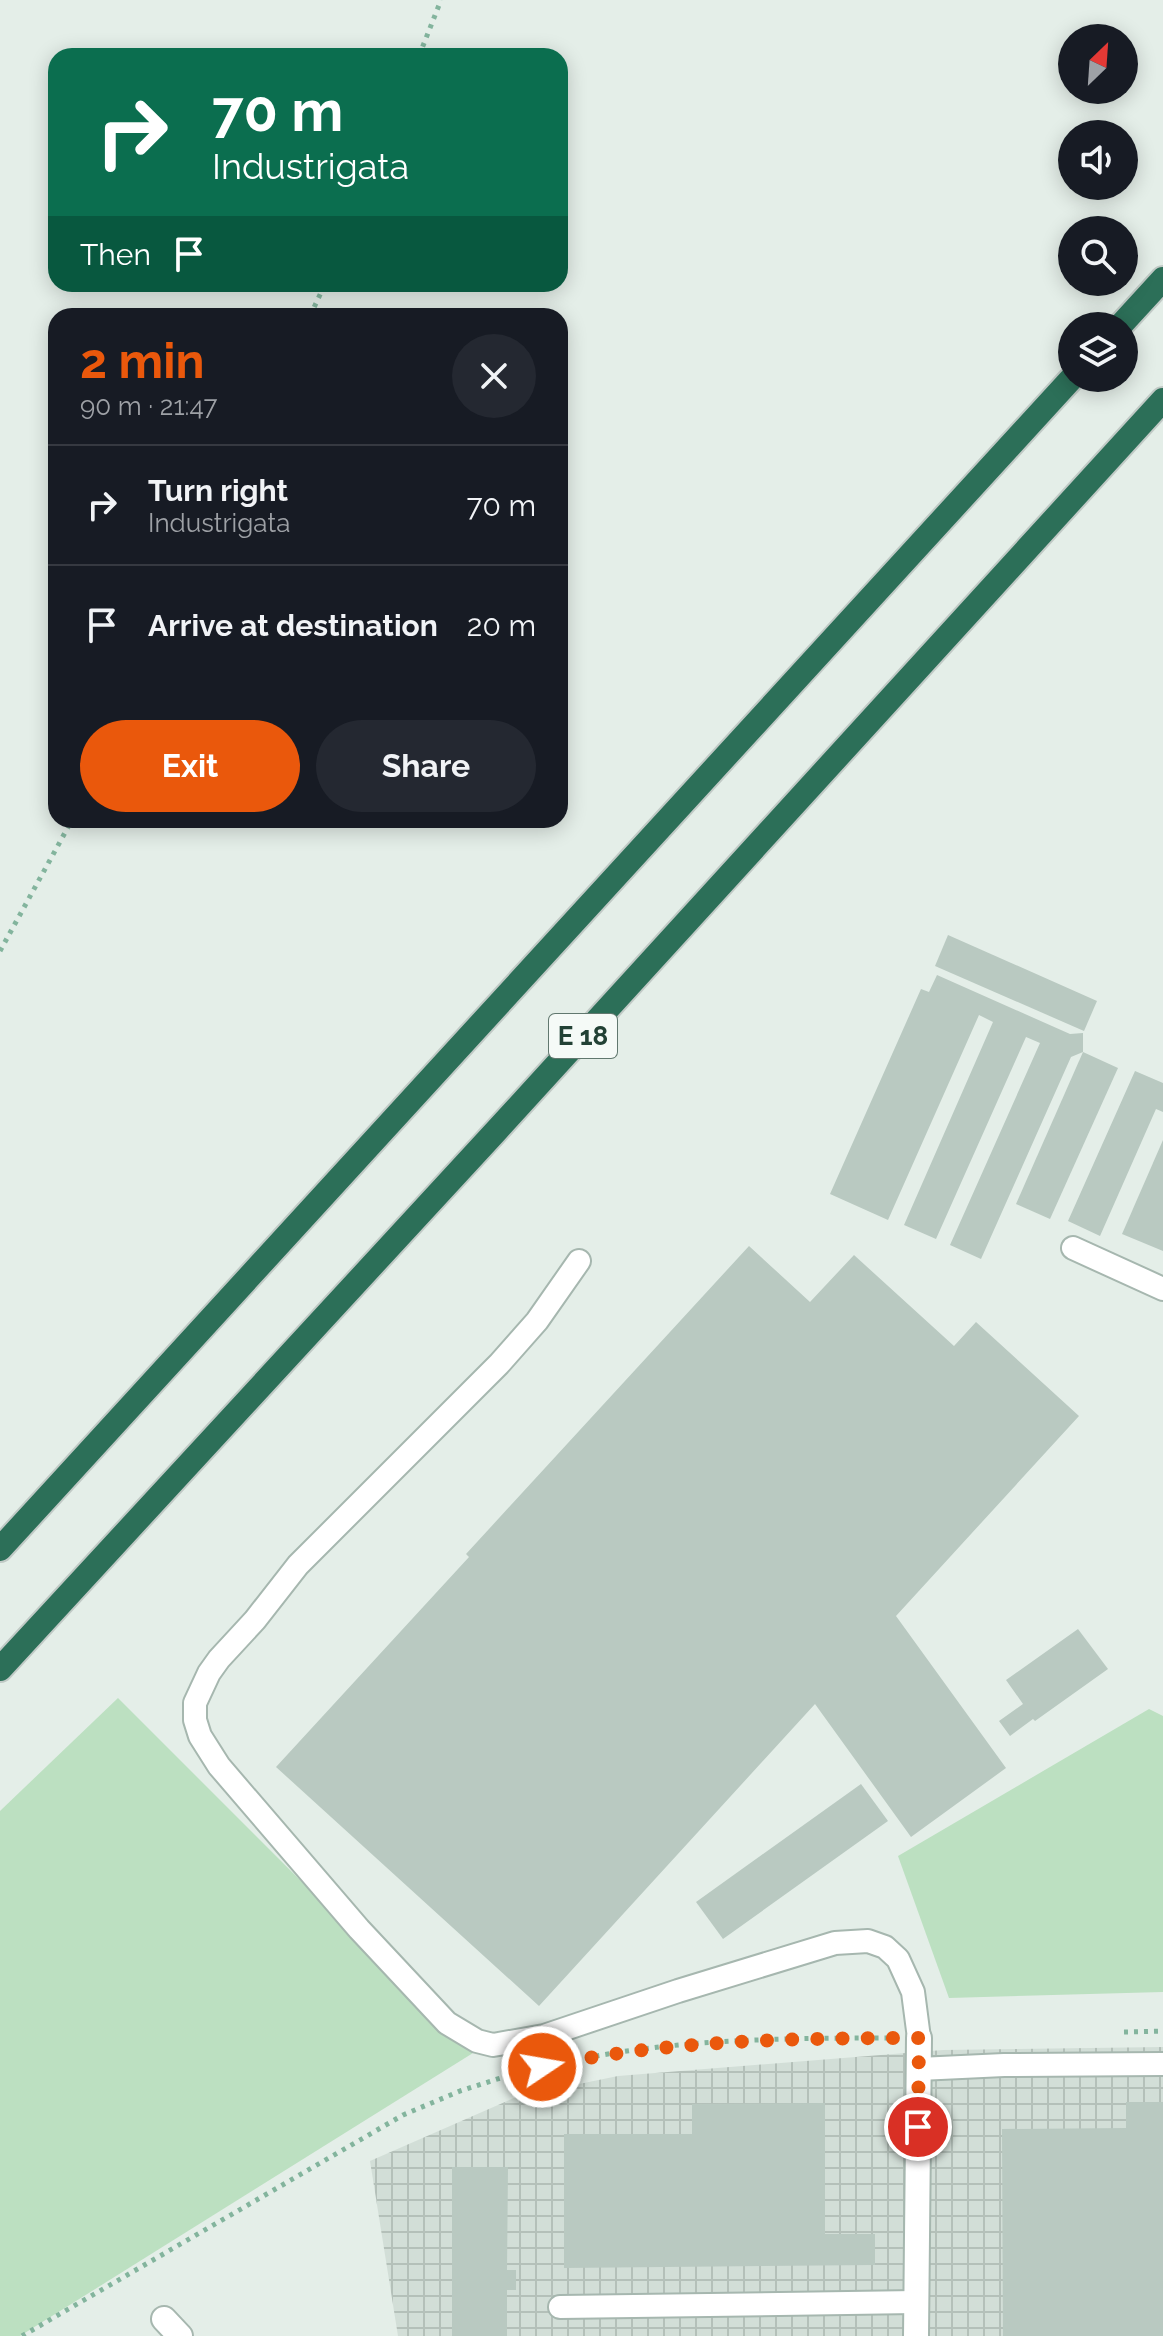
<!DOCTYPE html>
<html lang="en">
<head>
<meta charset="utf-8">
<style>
	:root { --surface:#171b24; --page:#242831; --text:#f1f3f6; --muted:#9ea1a6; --line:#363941; --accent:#ea580c }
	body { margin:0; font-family:Raleway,sans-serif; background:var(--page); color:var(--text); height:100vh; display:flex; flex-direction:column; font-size:30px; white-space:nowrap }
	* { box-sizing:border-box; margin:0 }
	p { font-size:26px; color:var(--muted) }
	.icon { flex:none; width:44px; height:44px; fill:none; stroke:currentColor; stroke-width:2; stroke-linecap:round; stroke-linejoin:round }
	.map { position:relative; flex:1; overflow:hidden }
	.details { position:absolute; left:48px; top:308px; width:520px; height:520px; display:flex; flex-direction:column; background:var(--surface); border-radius:24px; box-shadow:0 4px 20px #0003 }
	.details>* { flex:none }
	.banner { position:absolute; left:48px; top:48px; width:520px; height:244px; border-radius:24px; box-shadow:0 4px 20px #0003; background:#0b6e4f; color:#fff; overflow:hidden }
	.needle { width:52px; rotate:25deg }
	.fabs { position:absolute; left:1058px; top:24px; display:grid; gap:16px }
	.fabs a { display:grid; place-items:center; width:80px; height:80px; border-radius:50%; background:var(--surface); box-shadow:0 4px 20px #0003; font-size:40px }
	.pin { position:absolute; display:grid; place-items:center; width:68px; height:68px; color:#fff; margin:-34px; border:4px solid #fff; border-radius:50%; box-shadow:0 2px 8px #0007 }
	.me { position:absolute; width:88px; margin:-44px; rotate:78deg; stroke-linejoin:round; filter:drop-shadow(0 0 6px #0008) }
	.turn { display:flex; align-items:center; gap:28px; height:168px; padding:0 32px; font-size:36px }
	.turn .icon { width:104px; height:104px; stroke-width:2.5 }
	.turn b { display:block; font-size:56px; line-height:68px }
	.then { display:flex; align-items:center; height:76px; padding:0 32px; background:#0003; gap:16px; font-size:30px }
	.round { display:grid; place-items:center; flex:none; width:84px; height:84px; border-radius:42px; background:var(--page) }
	.head { display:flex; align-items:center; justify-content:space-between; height:136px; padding:0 32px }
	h1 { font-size:48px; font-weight:700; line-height:60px; color:var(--accent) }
	.action { display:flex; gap:16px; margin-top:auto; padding:16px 32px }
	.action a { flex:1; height:92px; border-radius:48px; background:var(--accent); color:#fff; font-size:32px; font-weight:700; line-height:92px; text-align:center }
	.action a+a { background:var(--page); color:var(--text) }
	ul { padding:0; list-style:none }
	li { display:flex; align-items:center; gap:24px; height:120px; padding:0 32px; border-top:2px solid var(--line) }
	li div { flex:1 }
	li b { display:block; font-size:30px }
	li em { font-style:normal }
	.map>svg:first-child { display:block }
</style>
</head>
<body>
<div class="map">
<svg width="1163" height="2336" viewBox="0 0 1163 2336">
	<defs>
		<pattern id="industrial-grid" width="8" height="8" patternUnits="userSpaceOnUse" patternTransform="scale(2)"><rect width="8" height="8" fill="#d2ded7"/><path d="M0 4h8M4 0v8" fill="none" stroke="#b4c0b9"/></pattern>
	</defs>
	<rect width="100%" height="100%" fill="#e4eee8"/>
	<polygon fill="url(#industrial-grid)" points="1163,2047 1163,2336 398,2336 370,2161 516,2097 618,2076 943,2050"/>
	<g fill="#bce0c1">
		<polygon points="118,1698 473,2053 20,2336 0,2336 0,1811"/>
		<polygon points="1149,1709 1163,1716 1163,1992 949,1998 898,1856"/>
	</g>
	<g fill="#b9c9c1">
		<polygon points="948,935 1097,1001 1084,1031 935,966"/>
		<polygon points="937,975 1070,1034 1083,1033 1083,1052 1071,1057 981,1259 950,1245 1040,1043 1026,1037 936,1239 904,1225 993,1022 979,1015 888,1220 830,1194 921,989 929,992"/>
		<polygon points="1083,1052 1118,1068 1050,1219 1016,1204"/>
		<polygon points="1135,1071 1163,1083 1163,1112 1156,1109 1100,1236 1068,1221"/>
		<polygon points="1163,1140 1163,1251 1122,1234"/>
		<polygon points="749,1246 810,1302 854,1255 954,1346 976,1322 1079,1416 896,1616 1006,1768 911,1837 815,1704 539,2006 276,1767 469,1557 466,1554"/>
		<polygon points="1078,1629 1108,1669 1035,1721 1033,1719 1010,1736 999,1721 1023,1704 1006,1680"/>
		<polygon points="861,1784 888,1821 723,1939 696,1902"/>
		<polygon points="1126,2102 1163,2102 1163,2336 1003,2336 1002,2129 1126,2128"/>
		<polygon points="825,2103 825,2234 875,2234 875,2265 564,2268 564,2134 692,2134 692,2104"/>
		<polygon points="452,2167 508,2167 507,2270 516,2270 516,2290 507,2290 507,2336 452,2336"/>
	</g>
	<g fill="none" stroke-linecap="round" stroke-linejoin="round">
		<defs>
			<g id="service">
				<polyline points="1073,1248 1163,1289"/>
				<polyline points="579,1261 537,1321 499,1364 298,1565 255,1620 219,1659 209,1673 195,1703 195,1720 200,1736 219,1766 359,1929 447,2023 477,2041 493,2045 544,2036 678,1991 835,1943 868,1941 885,1947 898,1959 913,1992 919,2038"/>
				<polyline points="919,2069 1004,2065 1163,2064"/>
				<polyline points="560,2307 916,2302"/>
			</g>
			<g id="minor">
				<polyline points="164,2319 180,2336"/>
				<polyline points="916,2336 919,2038"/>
			</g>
			<g id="motorway">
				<polyline points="1120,326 1163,279"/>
				<polyline points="0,1549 1072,378"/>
				<polyline points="0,1669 497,1130 1163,400"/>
			</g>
		</defs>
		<use href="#service" stroke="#a6b7af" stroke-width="26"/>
		<use href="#minor" stroke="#a6b7af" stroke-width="28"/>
		<use href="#motorway" stroke="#c1cac6" stroke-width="28"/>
		<g stroke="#83b49d" stroke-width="5" stroke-dasharray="4 6" stroke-linecap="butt">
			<polyline points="419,56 441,0"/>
			<polyline points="310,316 325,284"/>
			<polyline points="0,951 72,820"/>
			<polyline points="1124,2032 1163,2031"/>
			<path d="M566,2062C671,2039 783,2038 890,2038"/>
			<polyline points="22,2336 403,2115 460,2091 513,2074"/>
		</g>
		<use href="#service" stroke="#fff" stroke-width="22"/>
		<use href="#minor" stroke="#fff" stroke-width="24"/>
		<use href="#motorway" stroke="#2c6f58" stroke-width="24"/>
	</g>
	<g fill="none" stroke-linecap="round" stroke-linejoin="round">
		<path stroke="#ea580c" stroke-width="14" stroke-dasharray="0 25.2" d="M542,2067C666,2040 793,2038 919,2038L918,2127"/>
	</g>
	<g text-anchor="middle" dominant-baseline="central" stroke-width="6" stroke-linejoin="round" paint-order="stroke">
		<rect fill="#f5faf7" stroke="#61786f" stroke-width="2" x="549" y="1014" width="68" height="44" rx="6"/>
		<g font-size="26" font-weight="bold" fill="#224135">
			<text x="583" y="1036">E 18</text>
		</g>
	</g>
</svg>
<div class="fabs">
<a><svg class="needle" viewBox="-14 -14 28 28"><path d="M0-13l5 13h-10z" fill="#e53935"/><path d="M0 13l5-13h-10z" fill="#9ea1a6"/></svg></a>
<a><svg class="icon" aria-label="sound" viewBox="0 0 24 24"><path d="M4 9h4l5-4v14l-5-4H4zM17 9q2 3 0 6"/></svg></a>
<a><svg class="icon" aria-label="search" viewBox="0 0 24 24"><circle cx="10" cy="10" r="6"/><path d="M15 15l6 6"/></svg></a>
<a><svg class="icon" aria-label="layers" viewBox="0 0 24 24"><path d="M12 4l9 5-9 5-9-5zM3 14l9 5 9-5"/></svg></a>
</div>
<div class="pin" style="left:918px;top:2127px;background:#d93025"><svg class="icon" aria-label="arrive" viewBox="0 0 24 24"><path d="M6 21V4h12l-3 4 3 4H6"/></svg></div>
<svg class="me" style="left:542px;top:2067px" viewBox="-20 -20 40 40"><circle r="17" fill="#ea580c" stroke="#fff" stroke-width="3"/><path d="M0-11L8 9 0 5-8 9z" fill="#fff"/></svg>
<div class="banner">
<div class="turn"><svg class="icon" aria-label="right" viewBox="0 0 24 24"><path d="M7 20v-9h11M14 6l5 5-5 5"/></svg><div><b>70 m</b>Industrigata</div></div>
<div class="then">Then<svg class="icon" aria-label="arrive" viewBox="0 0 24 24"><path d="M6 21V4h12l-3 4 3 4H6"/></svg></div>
</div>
<section class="details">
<div class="head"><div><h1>2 min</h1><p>90 m · 21:47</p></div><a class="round"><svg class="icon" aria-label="close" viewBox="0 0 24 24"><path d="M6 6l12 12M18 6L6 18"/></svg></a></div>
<ul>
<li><svg class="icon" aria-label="right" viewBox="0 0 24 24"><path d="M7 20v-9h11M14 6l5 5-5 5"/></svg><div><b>Turn right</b><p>Industrigata</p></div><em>70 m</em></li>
<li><svg class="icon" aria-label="arrive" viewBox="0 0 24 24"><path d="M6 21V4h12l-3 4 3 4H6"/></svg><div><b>Arrive at destination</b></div><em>20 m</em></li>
</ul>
<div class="action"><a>Exit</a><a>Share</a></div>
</section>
</div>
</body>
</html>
